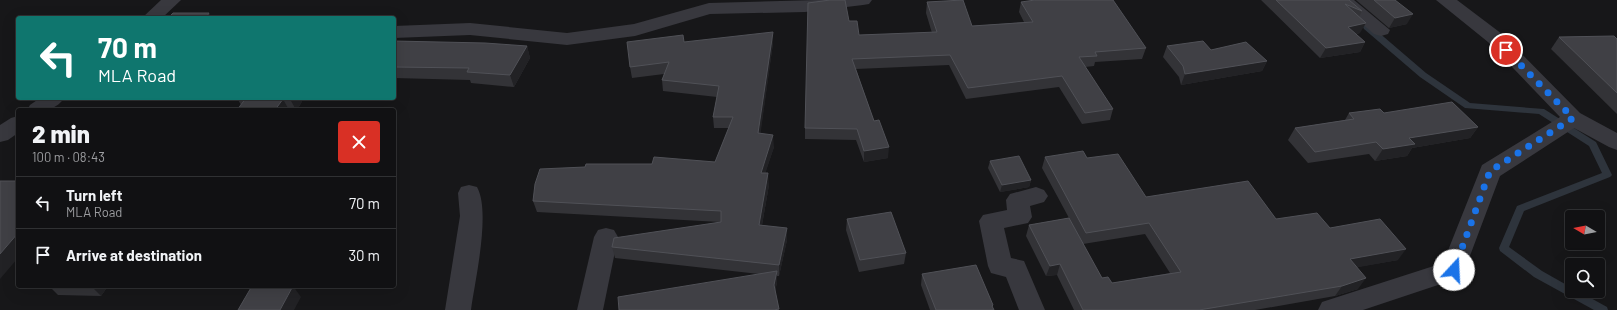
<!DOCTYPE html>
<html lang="en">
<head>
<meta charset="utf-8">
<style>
	:root { --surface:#111113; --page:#1e1f21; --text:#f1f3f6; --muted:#9c9da0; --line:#303133 }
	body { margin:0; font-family:Barlow,sans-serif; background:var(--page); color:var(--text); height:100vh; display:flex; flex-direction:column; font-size:15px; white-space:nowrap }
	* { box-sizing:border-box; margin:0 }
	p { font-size:13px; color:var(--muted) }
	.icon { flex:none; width:22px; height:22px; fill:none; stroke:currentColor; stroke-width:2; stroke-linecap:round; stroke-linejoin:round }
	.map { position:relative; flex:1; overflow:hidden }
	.panel { position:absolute; left:16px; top:108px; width:380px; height:180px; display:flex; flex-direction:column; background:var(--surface); border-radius:4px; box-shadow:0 4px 16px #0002,0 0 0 1px var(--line) }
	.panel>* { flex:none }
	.top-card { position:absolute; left:16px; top:16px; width:380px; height:84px; border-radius:4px; box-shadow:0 4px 16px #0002,0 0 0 1px var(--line); background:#0f766e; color:#fff; overflow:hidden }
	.needle { width:26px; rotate:280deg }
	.tools { position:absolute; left:1565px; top:210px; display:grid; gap:8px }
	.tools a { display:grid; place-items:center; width:40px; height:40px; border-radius:4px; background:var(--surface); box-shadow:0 4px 16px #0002,0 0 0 1px var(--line); font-size:20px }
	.pin { position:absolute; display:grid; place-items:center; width:34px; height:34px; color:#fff; margin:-17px; border:2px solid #fff; border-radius:50%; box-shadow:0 1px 4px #0007 }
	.me { position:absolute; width:44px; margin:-22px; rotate:20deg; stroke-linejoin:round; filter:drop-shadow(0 0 3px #0008) }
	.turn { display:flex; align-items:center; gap:14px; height:84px; padding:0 16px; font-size:18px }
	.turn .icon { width:52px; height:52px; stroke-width:2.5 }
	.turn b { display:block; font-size:28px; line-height:34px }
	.round { display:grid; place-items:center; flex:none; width:42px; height:42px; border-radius:4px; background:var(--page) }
	.summary { display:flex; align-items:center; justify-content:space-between; height:68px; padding:0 16px }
	h1 { font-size:24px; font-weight:800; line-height:30px }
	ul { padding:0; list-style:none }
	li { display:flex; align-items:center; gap:12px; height:52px; padding:0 16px; border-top:1px solid var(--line) }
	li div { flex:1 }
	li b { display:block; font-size:15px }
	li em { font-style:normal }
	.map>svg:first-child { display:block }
</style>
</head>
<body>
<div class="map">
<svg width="1617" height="310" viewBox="0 0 1617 310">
	<rect width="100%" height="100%" fill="#171719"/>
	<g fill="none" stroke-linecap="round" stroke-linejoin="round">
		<polygon fill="#2e343c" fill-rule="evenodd" points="1364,25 1370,25 1426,73 1470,103 1544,109 1596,142 1612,175 1610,177 1524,211 1509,247 1542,271 1572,288 1572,291 1578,291 1607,307 1608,310 1594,310 1534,277 1500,251 1499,248 1517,206 1602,173 1589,146 1539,114 1465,108 1420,77 1364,29 1363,27"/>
		<g fill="#38383e" fill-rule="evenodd">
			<polygon points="161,0 181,0 162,18 142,18"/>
			<polygon points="818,0 872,0 869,4 863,5 805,12 710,14 635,36 567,45 470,35 394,38 394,26 470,23 567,33 634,24 709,3"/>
			<polygon points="1334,0 1354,0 1390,30 1388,34 1381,36 1374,34"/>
			<polygon points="1436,0 1457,0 1502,34 1580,113 1617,133 1617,150 1609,147 1574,128 1500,176 1462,277 1363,310 1318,310 1322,302 1443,263 1482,165 1560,117 1488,42"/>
			<path d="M40,98H64C55,112 42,110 27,110L30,105Z"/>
			<polygon points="18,116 18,133 8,140 0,142 0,125 11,118"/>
			<path d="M469,185L477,187C491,212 475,280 471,310H445L460,216L458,193L461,187Z"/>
			<polygon points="1036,187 1044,190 1048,196 1044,202 1030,206 1032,217 1028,223 1004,228 1011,258 1024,261 1045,310 1019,310 1006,277 991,273 988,266 979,221 983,215 1007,210 1006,200 1010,194"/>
			<polygon points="606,228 614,230 618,237 603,310 577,310 594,237 598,230"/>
		</g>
	</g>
	<g fill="#333337" fill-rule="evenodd">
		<polygon points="1261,0 1348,0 1362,11 1359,17 1360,33 1356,34 1365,42 1360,52 1320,58"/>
		<polygon points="1356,0 1395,0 1407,24 1389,28"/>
		<polygon points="927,2 972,26 1024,22 1019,12 1021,2 1146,48 1142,59 1095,62 1094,66 1085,67 1113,109 1110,120 1082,124 1059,87 966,99 949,65 856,69 874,121 888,158 864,162 856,140 805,139 805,128 849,21 859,35 932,33 926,13"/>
		<polygon points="1559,37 1617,39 1617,114 1551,49"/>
		<polygon points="394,41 527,46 530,58 514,87 471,83 470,80 394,78"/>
		<polygon points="684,42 773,43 760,134 774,147 765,173 769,185 762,225 787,240 779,276 777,276 777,282 775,292 779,310 619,310 759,274 615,258 612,247 720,222 537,212 533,201 652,164 715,162 729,128 714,128 713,117 717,97 663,91 662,80 664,74 632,78 630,67"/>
		<polygon points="1167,46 1211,50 1267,61 1262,71 1181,85 1179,77 1163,57"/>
		<polygon points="99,98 142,98 141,99"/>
		<polygon points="237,98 304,98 297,110 237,110 241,105"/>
		<polygon points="1349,113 1384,113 1478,127 1470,138 1412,148 1407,156 1375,161 1369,154 1308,163 1288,140 1295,128 1345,120"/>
		<path d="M1045,157L1087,158L1146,197L1330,228L1398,260L1357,267L1358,289L1335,296L1255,310H1074L1057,275L1046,276L1026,236L1029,225L1069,218L1042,168ZM1145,234L1170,273L1112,283L1102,278L1083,244Z"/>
		<polygon points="990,161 1031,180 1029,187 1000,192 988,168"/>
		<polygon points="847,219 906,253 904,264 859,272 846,230"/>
		<polygon points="922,274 993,305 993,308 994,310 930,310 921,285"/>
		<polygon points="49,286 108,286 101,296 58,295"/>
	</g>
	<g fill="#222225">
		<polygon points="209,13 212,18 206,18"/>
		<polygon points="1413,14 1407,24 1389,28 1395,18"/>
		<polygon points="1366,23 1360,33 1343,37 1348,27"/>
		<polygon points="773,32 773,43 759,145 758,133"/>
		<polygon points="1365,42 1360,52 1320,58 1326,48"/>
		<polygon points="527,46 530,58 514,87 510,75"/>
		<polygon points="1267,61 1262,71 1181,85 1185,74"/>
		<polygon points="290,98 304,98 297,110 296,110 290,99"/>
		<polygon points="283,99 289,110 275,110"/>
		<polygon points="1478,127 1470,138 1412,148 1407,156 1375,161 1383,149 1409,138"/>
		<polygon points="773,135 774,147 762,184 761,173"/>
		<polygon points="889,147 888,158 864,162 864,151"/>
		<polygon points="768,173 769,185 760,236 759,225"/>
		<polygon points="1031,180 1029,187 1000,192 1002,185"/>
		<polygon points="787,228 787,240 779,276 779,265"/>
		<polygon points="18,233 18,258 0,279 0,254"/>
		<polygon points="1406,249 1398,260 1343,270 1350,259"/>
		<polygon points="1060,264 1057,275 1046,276 1050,266"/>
		<polygon points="777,271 777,282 774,296 774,285"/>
		<polygon points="1366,278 1358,289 1335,296 1342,286"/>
		<polygon points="91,286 108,286 101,296"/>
		<polygon points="293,286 301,297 294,310 280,310"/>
	</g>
	<g fill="#404045" stroke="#505157">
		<polygon points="830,0 845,0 849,21 857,21 859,35 937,32 927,2 963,0 972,26 1033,22 1021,2 1035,0 1113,0 1146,48 1095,52 1097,56 1079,57 1113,109 1085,113 1062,76 968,88 950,55 852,59 874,121 879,120 889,147 864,151 857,129 805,128 808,3"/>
		<polygon points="1276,0 1349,0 1362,11 1345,4 1366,23 1348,27 1365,42 1326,48"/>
		<polygon points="1374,0 1395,0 1413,14 1395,18"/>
		<polygon points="173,13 209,13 206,18 168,18"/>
		<polygon points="773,32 758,133 773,135 761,173 768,173 759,225 787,228 779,265 612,247 614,238 721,222 721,211 533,201 535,184 540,169 585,167 586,164 652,164 654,157 715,162 733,117 713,117 719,86 662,80 669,62 630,67 627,42 683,35 684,42"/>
		<polygon points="1614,36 1617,39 1617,93 1559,37"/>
		<polygon points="394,41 485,43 527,46 510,75 467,72 469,68 394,67"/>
		<polygon points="1203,41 1211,50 1246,42 1267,61 1185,74 1183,66 1167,46"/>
		<polygon points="246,98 290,98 290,99 283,99 275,110 237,110"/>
		<polygon points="1452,102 1478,127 1409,138 1415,144 1383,149 1376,142 1315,152 1295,128 1354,119 1349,113 1380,109 1384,113"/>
		<polygon points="1083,151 1087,158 1118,154 1146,197 1248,181 1276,219 1317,213 1330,228 1380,219 1406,249 1350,259 1366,278 1342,286 1199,310 1083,310 1060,264 1050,266 1029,225 1069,218 1102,278 1108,277 1112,283 1181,272 1149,223 1086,233 1045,157"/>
		<polygon points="1019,156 1031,180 1002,185 990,161"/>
		<polygon points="0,181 18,181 18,233 0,254"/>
		<polygon points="891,212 906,253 860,260 847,219"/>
		<polygon points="976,265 993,305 992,306 994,310 936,310 922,274"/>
		<polygon points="777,271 774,285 779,309 774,310 619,310 618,297"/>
		<polygon points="252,286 293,286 280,310 238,310"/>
	</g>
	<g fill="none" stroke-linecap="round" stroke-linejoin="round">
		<polyline stroke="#1a73e8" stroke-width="7" stroke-dasharray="0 12.6" points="1454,270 1490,171 1573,118 1506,50"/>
	</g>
</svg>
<div class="tools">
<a><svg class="needle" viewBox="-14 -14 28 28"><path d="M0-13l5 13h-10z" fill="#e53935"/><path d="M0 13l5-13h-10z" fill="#9c9da0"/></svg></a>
<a><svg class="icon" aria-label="search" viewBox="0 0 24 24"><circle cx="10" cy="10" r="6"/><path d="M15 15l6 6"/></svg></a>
</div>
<div class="pin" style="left:1506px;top:50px;background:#d93025"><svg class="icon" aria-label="arrive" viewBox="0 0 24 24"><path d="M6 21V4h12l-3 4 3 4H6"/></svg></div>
<svg class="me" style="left:1454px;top:270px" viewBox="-20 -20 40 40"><circle r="19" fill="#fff"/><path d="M0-13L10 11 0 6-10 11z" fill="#1a73e8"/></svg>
<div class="top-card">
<div class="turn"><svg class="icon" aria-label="left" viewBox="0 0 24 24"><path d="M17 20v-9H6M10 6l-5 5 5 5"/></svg><div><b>70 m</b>MLA Road</div></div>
</div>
<section class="panel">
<div class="summary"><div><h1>2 min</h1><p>100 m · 08:43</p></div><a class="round" style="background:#d93025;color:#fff"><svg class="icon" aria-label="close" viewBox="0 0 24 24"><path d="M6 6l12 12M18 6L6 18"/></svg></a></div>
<ul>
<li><svg class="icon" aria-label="left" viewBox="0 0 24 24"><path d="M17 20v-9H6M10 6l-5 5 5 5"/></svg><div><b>Turn left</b><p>MLA Road</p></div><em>70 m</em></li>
<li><svg class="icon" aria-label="arrive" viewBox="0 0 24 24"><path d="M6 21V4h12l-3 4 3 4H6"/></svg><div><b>Arrive at destination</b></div><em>30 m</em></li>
</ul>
</section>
</div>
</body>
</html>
